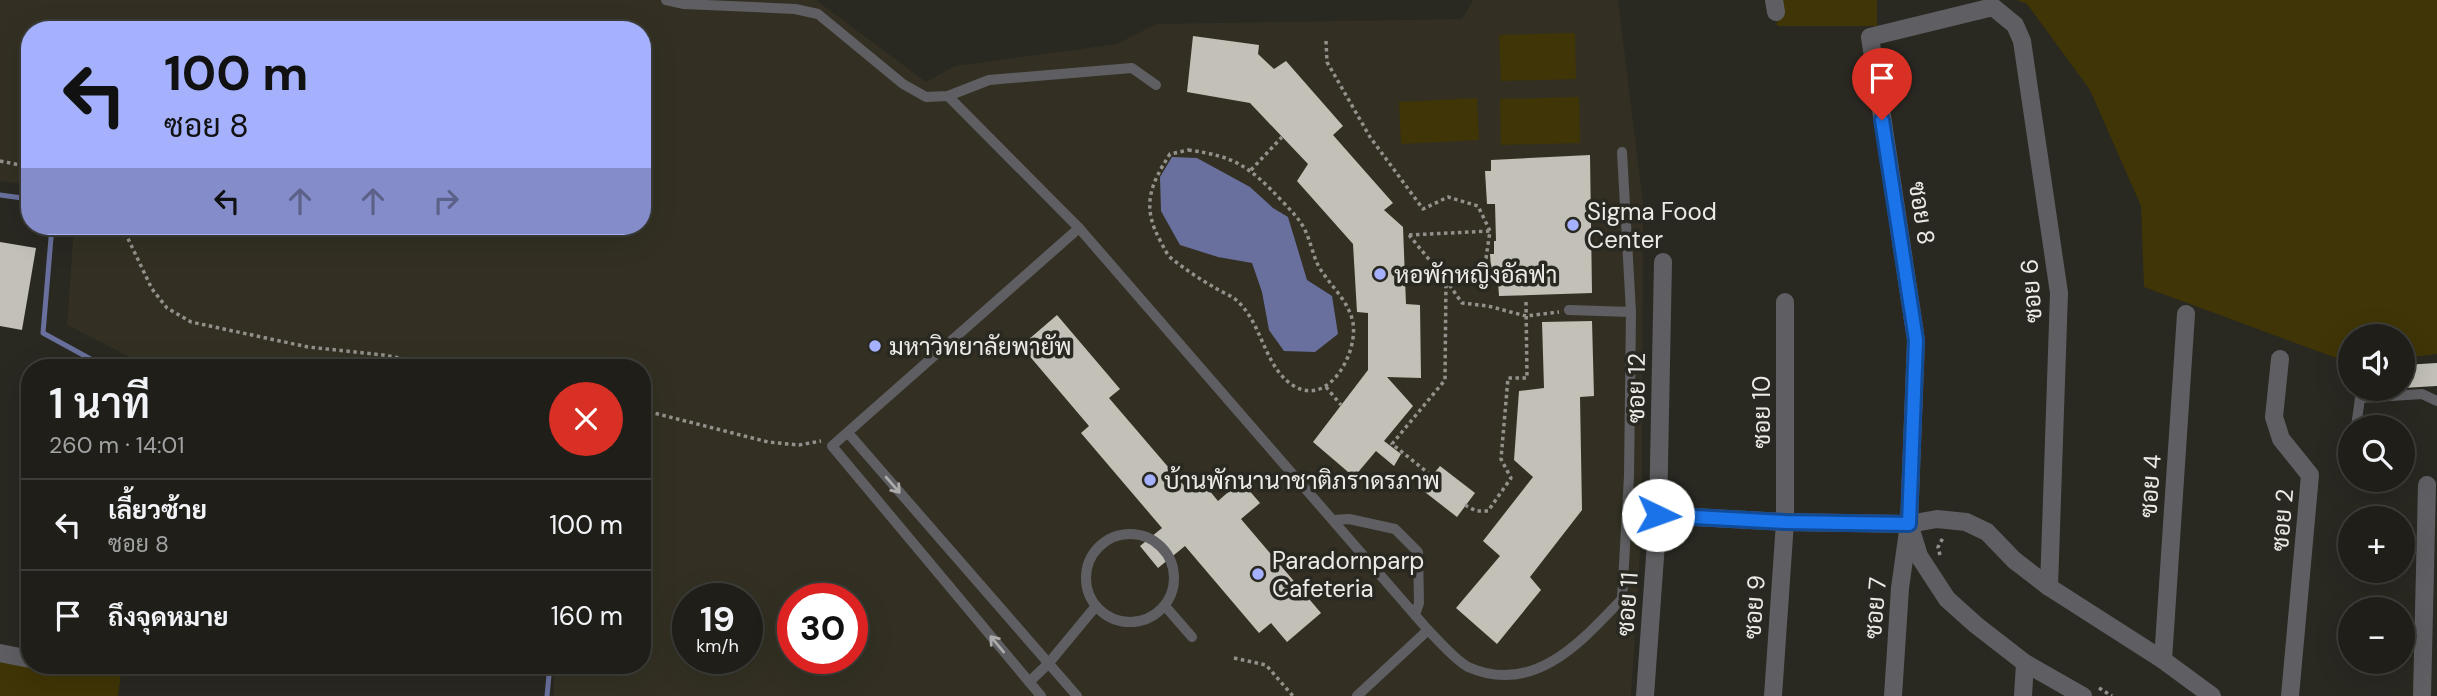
<!DOCTYPE html>
<html lang="th">
<head>
<meta charset="utf-8">
<style>
	:root { --surface:#1f1e19; --page:#2c2b26; --text:#f1f3f6; --muted:#a1a2a2; --line:#3c3c38 }
	body { margin:0; font-family:"DM Sans",Sarabun,sans-serif; background:var(--page); color:var(--text); height:100vh; display:flex; flex-direction:column; font-size:26px; white-space:nowrap }
	* { box-sizing:border-box; margin:0 }
	p { font-size:23px; color:var(--muted) }
	.icon { flex:none; width:38px; height:38px; fill:none; stroke:currentColor; stroke-width:2; stroke-linecap:round; stroke-linejoin:round }
	.map { position:relative; flex:1; overflow:hidden }
	.panel { position:absolute; left:21px; top:359px; width:630px; height:315px; display:flex; flex-direction:column; background:var(--surface); border-radius:28px; box-shadow:0 7px 28px #0002,0 0 0 2px var(--line) }
	.panel>* { flex:none }
	.guide { position:absolute; left:21px; top:21px; width:630px; height:214px; border-radius:28px; box-shadow:0 7px 28px #0002,0 0 0 2px var(--line); background:#a5b1fc; color:#111; overflow:hidden }
	.tools { position:absolute; left:2338px; top:324px; display:grid; gap:14px }
	.tools a { display:grid; place-items:center; width:77px; height:77px; border-radius:50%; background:var(--surface); box-shadow:0 7px 28px #0002,0 0 0 2px var(--line); font-size:35px }
	.speed { position:absolute; left:672px; top:583px; display:flex; gap:14px; font-size:35px; font-weight:700; text-align:center }
	.speed>* { display:grid; place-content:center; width:91px; height:91px; border-radius:50%; background:var(--surface); box-shadow:0 7px 28px #0002,0 0 0 2px var(--line); line-height:1 }
	.speed small { font-size:18px; font-weight:400 }
	.speed .limit { border:10px solid #d22; background:#fff; color:#111 }
	.pin { position:absolute; display:grid; place-items:center; width:60px; height:60px; color:#fff; margin:-72px -30px; border-radius:50% 50% 50% 0; rotate:-45deg; box-shadow:0 0 7px #0007 }
	.pin .icon { rotate:45deg }
	.me { position:absolute; width:77px; margin:-38px; rotate:93deg; stroke-linejoin:round; filter:drop-shadow(0 0 5px #0008) }
	.turn { display:flex; align-items:center; gap:24px; height:147px; padding:0 28px; font-size:32px }
	.turn .icon { width:91px; height:91px; stroke-width:2.5 }
	.turn b { display:block; font-size:49px; line-height:60px }
	.lanes { display:flex; align-items:center; height:66px; padding:0 28px; background:#0003; justify-content:center; gap:35px; direction:ltr }
	.lanes .off { opacity:.35 }
	.round { display:grid; place-items:center; flex:none; width:74px; height:74px; border-radius:37px; background:var(--page) }
	.summary { display:flex; align-items:center; justify-content:space-between; height:119px; padding:0 28px }
	h1 { font-size:42px; font-weight:600; line-height:52px }
	ul { padding:0; list-style:none }
	li { display:flex; align-items:center; gap:21px; height:91px; padding:0 28px; border-top:2px solid var(--line) }
	li div { flex:1 }
	li b { display:block; font-size:26px }
	li em { font-style:normal }
	.map>svg:first-child { display:block }
</style>
</head>
<body>
<div class="map">
<svg width="2437" height="696" viewBox="0 0 2437 696">
	<rect width="100%" height="100%" fill="#292821"/>
	<path fill="#333023" fill-rule="evenodd" d="M0,0H816L926,82L955,66L1117,44L1156,24L1462,19L1473,0H1618L1643,202L1642,521L1631,696H554V665H642V368L149,367L67,325L74,226H642V30H30V185L0,181ZM688,598H747V658H688ZM793,598H852V658H793Z"/>
	<g fill="#3f3506">
		<polygon points="1774,0 1877,0 1877,26 1777,26"/>
		<polygon points="2017,0 2437,0 2437,354 2403,358 2403,336 2350,336 2350,363 2144,287 2141,206 2090,90 2027,4"/>
		<polygon points="1575,33 1576,79 1501,81 1499,35"/>
		<polygon points="1579,97 1580,143 1501,145 1500,99"/>
		<polygon points="1477,98 1479,140 1401,144 1399,102"/>
		<polygon points="0,655 30,665 122,665 118,696 0,696"/>
	</g>
	<polygon fill="#69709d" points="1172,157 1197,158 1250,187 1273,208 1288,217 1307,280 1332,296 1338,334 1315,352 1284,351 1269,330 1262,292 1252,263 1218,257 1180,245 1161,211 1160,177"/>
	<g fill="none" stroke-linecap="round" stroke-linejoin="round">
		<g stroke="#69709d" stroke-width="5">
			<polyline points="0,195 30,199"/>
			<polyline points="52,226 43,333 107,368"/>
			<polyline points="547,696 550,665"/>
		</g>
	</g>
	<g fill="#c2c0b7">
		<polygon points="1193,36 1259,45 1258,54 1274,69 1286,61 1343,126 1333,135 1393,203 1384,210 1403,227 1406,304 1420,305 1421,378 1387,377 1413,406 1384,441 1401,454 1394,466 1376,451 1354,477 1313,442 1368,370 1368,313 1357,312 1353,244 1297,181 1308,164 1250,103 1187,92"/>
		<polygon points="1590,155 1592,293 1499,296 1498,282 1492,283 1490,254 1494,254 1494,241 1496,241 1495,204 1487,204 1485,171 1491,171 1491,160"/>
		<polygon points="0,242 36,248 22,330 0,326"/>
		<polygon points="1057,315 1120,389 1109,398 1187,489 1199,478 1218,501 1241,481 1260,503 1241,519 1321,613 1287,642 1271,623 1259,633 1185,546 1158,568 1140,546 1162,528 1081,433 1089,426 1021,346"/>
		<polygon points="1592,321 1594,396 1580,397 1582,510 1530,577 1541,590 1497,644 1456,608 1500,556 1483,541 1533,477 1514,460 1519,391 1544,388 1542,322"/>
		<polygon points="2437,363 2437,386 2403,388 2403,365"/>
		<polygon points="1440,466 1475,493 1457,517 1421,489"/>
	</g>
	<g fill="none" stroke-linecap="round" stroke-linejoin="round">
		<g stroke="#92918b" stroke-width="3.5" stroke-dasharray="3.5 3.5" stroke-linecap="butt">
			<polyline points="1326,41 1327,62 1370,137 1423,209 1448,197 1478,206 1490,231 1486,258 1470,273 1446,280 1462,303 1488,306 1526,316 1559,312"/>
			<path d="M1188,150C1235,156 1250,167 1282,201C1295,215 1303,222 1309,240C1312,248 1314,257 1318,265C1328,284 1349,300 1353,323C1358,353 1329,407 1294,386C1263,367 1263,322 1235,299C1228,294 1219,291 1212,286C1198,278 1185,269 1172,259C1167,255 1164,248 1161,242C1141,207 1150,185 1170,154Z"/>
			<polyline points="0,161 30,167"/>
			<polyline points="1251,170 1282,137"/>
			<polyline points="122,226 152,289 167,308 191,322 308,347 383,355 454,368"/>
			<polyline points="1409,235 1446,280 1445,380 1392,444 1432,476"/>
			<polyline points="1409,235 1490,231"/>
			<polyline points="1326,387 1341,405"/>
			<polyline points="642,410 768,442 799,445 821,441"/>
			<polyline points="1465,505 1476,511 1488,511 1511,478 1501,459 1508,378 1527,378 1526,302"/>
			<polyline points="1940,555 1938,547 1944,536"/>
			<polyline points="1234,658 1266,665 1293,696"/>
			<polyline points="2099,688 2112,696"/>
		</g>
		<g stroke="#5f5f63" stroke-width="10">
			<polyline points="666,0 684,4 795,9 818,14 903,84 926,97 948,96 989,80 1132,68 1156,85"/>
			<path d="M948,96L1079,228L1428,630C1440,642 1454,659 1468,667C1534,696 1581,642 1622,599L1629,476L1631,312L1622,152"/>
			<polyline points="1569,310 1631,312"/>
			<polyline points="2356,427 2360,398 2422,394 2437,401"/>
			<polyline points="849,434 1077,696"/>
			<polyline points="1333,520 1349,519 1395,529 1418,552 1419,603 1415,615"/>
			<circle cx="1130" cy="578" r="44"/>
			<polyline points="1165,606 1192,637"/>
			<polyline points="1029,682 1048,664 1096,606"/>
			<polyline points="1041,696 832,446 1079,228"/>
			<polyline points="1357,696 1428,630"/>
		</g>
		<g stroke="#5f5f63" stroke-width="18">
			<polyline points="1774,0 1776,12"/>
			<polyline points="2280,359 2274,417 2281,439 2310,475 2290,696"/>
			<polyline points="29,427 30,435"/>
			<polyline points="1658,515 1785,522 1909,524 1937,519 1966,522 1987,532 2014,560 2049,587 2163,660 2212,696"/>
			<polyline points="1911,530 1919,556 1947,599 1976,625 2025,663 2083,696"/>
			<polyline points="0,653 30,659"/>
			<polyline points="2163,660 2186,314"/>
			<polyline points="1645,696 1658,515 1663,262"/>
			<polyline points="1773,696 1785,522 1785,302"/>
			<polyline points="1893,696 1900,588 1909,524 1916,340 1870,37 1993,7 2015,25 2022,41 2059,293 2049,587"/>
			<polyline points="2023,696 2025,663"/>
			<polyline points="2422,696 2427,485"/>
		</g>
	</g>
	<defs><path id="oneway-shaft" d="M-6 0H5M1.5-3L5.5 0L1.5 3" fill="none" stroke-width="1.6" stroke-linecap="round" stroke-linejoin="round" transform="scale(1.75)"/></defs>
	<g stroke="#acabaa">
		<use href="#oneway-shaft" transform="translate(893 485) rotate(49)"/>
		<use href="#oneway-shaft" transform="translate(997 644) rotate(-130)"/>
	</g>
	<g fill="none" stroke-linecap="round" stroke-linejoin="round">
		<defs>
			<polyline id="route" points="1658,515 1785,522 1909,524 1916,340 1882,120"/>
		</defs>
		<use href="#route" stroke="#114b97" stroke-width="18"/>
		<use href="#route" stroke="#1a73e8" stroke-width="12"/>
	</g>
	<g fill="#a5b1fc" stroke="#292821" stroke-width="2.5">
		<circle cx="1573" cy="225" r="7"/>
		<circle cx="1380" cy="274" r="7"/>
		<circle cx="875" cy="346" r="7"/>
		<circle cx="1150" cy="480" r="7"/>
		<circle cx="1258" cy="574" r="7"/>
	</g>
	<g text-anchor="middle" dominant-baseline="central" stroke-width="7" stroke-linejoin="round" paint-order="stroke">
		<g font-size="24" fill="#ebeae5" stroke="#292821" text-anchor="start">
			<text x="1587" y="211">Sigma Food<tspan x="1587" dy="28">Center</tspan></text>
			<text x="1394" y="274">หอพักหญิงอัลฟา</text>
			<text x="889" y="346">มหาวิทยาลัยพายัพ</text>
			<text x="1164" y="480">บ้านพักนานาชาติภราดรภาพ</text>
			<text x="1272" y="560">Paradornparp<tspan x="1272" dy="28">Cafeteria</tspan></text>
		</g>
		<g font-size="24" fill="#ebeae5" stroke="#292821">
			<text transform="translate(1922 213) rotate(81)">ซอย 8</text>
			<text transform="translate(2031 291) rotate(-94)">ซอย 6</text>
			<text transform="translate(1636 388) rotate(-89)">ซอย 12</text>
			<text transform="translate(1761 412) rotate(-90)">ซอย 10</text>
			<text transform="translate(2150 486) rotate(-86)">ซอย 4</text>
			<text transform="translate(2282 520) rotate(-85)">ซอย 2</text>
			<text transform="translate(1627 604) rotate(-86)">ซอย 11</text>
			<text transform="translate(1754 607) rotate(-86)">ซอย 9</text>
			<text transform="translate(1875 608) rotate(-85)">ซอย 7</text>
		</g>
	</g>
</svg>
<div class="tools">
<a><svg class="icon" aria-label="sound" viewBox="0 0 24 24"><path d="M4 9h4l5-4v14l-5-4H4zM17 9q2 3 0 6"/></svg></a>
<a><svg class="icon" aria-label="search" viewBox="0 0 24 24"><circle cx="10" cy="10" r="6"/><path d="M15 15l6 6"/></svg></a>
<a>+</a>
<a>−</a>
</div>
<div class="speed"><div>19<small>km/h</small></div><div class="limit">30</div></div>
<div class="pin" style="left:1882px;top:120px;background:#d93025"><svg class="icon" aria-label="arrive" viewBox="0 0 24 24"><path d="M6 21V4h12l-3 4 3 4H6"/></svg></div>
<svg class="me" style="left:1658px;top:515px" viewBox="-20 -20 40 40"><circle r="19" fill="#fff"/><path d="M0-13L10 11 0 6-10 11z" fill="#1a73e8"/></svg>
<div class="guide">
<div class="turn"><svg class="icon" aria-label="left" viewBox="0 0 24 24"><path d="M17 20v-9H6M10 6l-5 5 5 5"/></svg><div><b>100 m</b>ซอย 8</div></div>
<div class="lanes"><svg class="icon" aria-label="left" viewBox="0 0 24 24"><path d="M17 20v-9H6M10 6l-5 5 5 5"/></svg><svg class="icon off" aria-label="ahead" viewBox="0 0 24 24"><path d="M12 20V5M6 11l6-6 6 6"/></svg><svg class="icon off" aria-label="ahead" viewBox="0 0 24 24"><path d="M12 20V5M6 11l6-6 6 6"/></svg><svg class="icon off" aria-label="right" viewBox="0 0 24 24"><path d="M7 20v-9h11M14 6l5 5-5 5"/></svg></div>
</div>
<section class="panel">
<div class="summary"><div><h1>1 นาที</h1><p>260 m · 14:01</p></div><a class="round" style="background:#d93025;color:#fff"><svg class="icon" aria-label="close" viewBox="0 0 24 24"><path d="M6 6l12 12M18 6L6 18"/></svg></a></div>
<ul>
<li><svg class="icon" aria-label="left" viewBox="0 0 24 24"><path d="M17 20v-9H6M10 6l-5 5 5 5"/></svg><div><b>เลี้ยวซ้าย</b><p>ซอย 8</p></div><em>100 m</em></li>
<li><svg class="icon" aria-label="arrive" viewBox="0 0 24 24"><path d="M6 21V4h12l-3 4 3 4H6"/></svg><div><b>ถึงจุดหมาย</b></div><em>160 m</em></li>
</ul>
</section>
</div>
</body>
</html>
